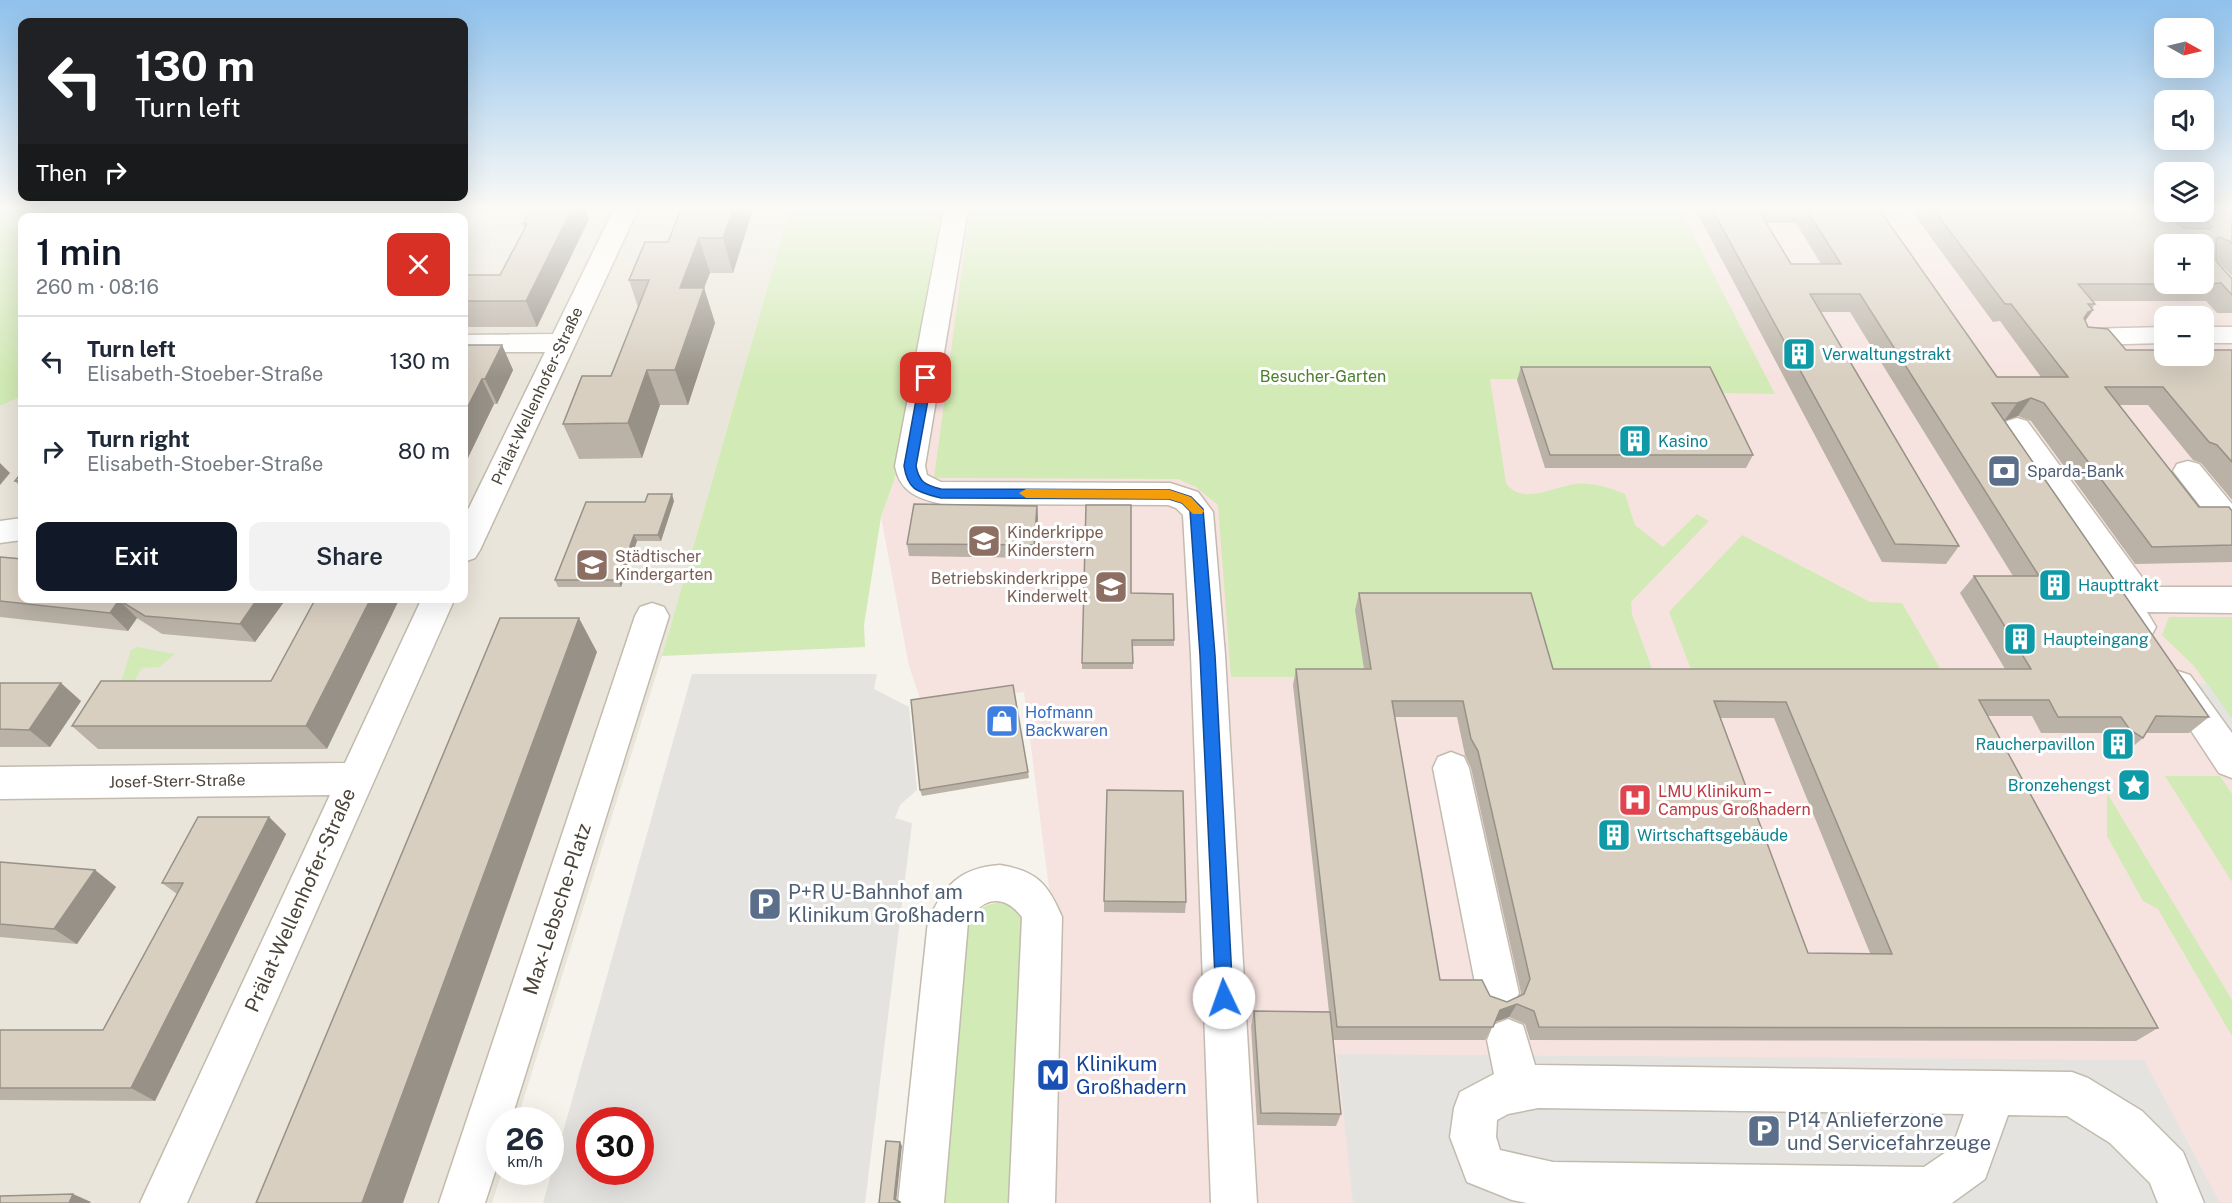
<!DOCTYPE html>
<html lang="en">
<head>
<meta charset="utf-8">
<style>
	:root { --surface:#fff; --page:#f2f2f3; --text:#1f2937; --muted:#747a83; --line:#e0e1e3; --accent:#111827 }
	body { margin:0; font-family:"Public Sans",sans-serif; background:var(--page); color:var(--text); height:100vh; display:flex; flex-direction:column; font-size:22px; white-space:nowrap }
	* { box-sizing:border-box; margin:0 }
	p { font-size:20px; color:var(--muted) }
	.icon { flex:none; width:33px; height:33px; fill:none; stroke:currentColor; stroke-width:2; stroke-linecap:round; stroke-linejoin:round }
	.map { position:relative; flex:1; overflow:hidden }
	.panel { position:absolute; left:18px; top:213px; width:450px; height:390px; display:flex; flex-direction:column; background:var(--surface); border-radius:12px; box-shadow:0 6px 24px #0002 }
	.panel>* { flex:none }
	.hud { position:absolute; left:18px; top:18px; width:450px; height:183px; border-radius:12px; box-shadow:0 6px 24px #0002; background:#202124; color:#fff; overflow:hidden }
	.needle { width:39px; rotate:98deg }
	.fabs { position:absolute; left:2154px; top:18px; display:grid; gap:12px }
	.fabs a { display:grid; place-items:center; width:60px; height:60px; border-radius:12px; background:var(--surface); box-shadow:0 6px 24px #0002; font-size:30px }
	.speed { position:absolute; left:486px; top:1107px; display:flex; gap:12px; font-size:30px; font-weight:700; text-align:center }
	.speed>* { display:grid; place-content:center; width:78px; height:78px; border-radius:50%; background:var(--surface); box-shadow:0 6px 24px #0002; line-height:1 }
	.speed small { font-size:15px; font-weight:400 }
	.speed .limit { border:9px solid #d22; background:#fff; color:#111 }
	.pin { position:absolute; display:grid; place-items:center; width:51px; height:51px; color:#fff; margin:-26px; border-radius:12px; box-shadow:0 3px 9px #0006 }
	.me { position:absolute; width:66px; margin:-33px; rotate:357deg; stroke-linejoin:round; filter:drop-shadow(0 0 4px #0008) }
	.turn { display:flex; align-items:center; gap:21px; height:126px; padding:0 18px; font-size:27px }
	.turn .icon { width:78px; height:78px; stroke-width:2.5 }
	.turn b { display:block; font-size:42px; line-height:51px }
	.then { display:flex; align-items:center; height:57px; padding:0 18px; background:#0003; gap:12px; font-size:22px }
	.round { display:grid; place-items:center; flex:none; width:63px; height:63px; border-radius:12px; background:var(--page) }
	.overview { display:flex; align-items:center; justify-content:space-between; height:102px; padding:0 18px }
	h1 { font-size:36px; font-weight:600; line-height:45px; color:var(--accent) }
	.button { display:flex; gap:12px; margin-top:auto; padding:12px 18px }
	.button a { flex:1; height:69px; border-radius:12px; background:var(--accent); color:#fff; font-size:24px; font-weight:600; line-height:69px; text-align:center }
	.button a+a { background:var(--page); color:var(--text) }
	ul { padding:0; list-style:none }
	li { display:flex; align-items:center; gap:18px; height:90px; padding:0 18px; border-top:2px solid var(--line) }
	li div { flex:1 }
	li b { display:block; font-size:22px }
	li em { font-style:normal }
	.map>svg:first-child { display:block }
</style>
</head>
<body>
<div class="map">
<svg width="2232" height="1203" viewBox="0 0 2232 1203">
	<rect width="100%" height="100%" fill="#f6f3ec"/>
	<polygon fill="#eae5da" points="462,209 790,209 662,656 517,1120 500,1120 500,1172 502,1172 492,1203 0,1203 0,406 22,396 22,598 464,598 464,218 442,217"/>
	<path fill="#f6e3e0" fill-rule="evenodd" d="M946,209H2164V212H2204L2232,209V1203H1043L1050,896L1024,692L922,705L909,666L881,517L893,485ZM2164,244H2204V284H2164ZM2164,316H2204V356H2164Z"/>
	<g fill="#d2eab5">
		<polygon points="0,209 462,209 442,218 22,218 22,396 0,406"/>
		<polygon points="790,209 946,209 894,481 881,517 864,625 865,647 662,656"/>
		<path d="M970,209H1680L1775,394L1719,393L1712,379H1490L1506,483C1522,506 1553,487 1575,484C1593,482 1609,488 1625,494L1635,525L1663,547L1697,514L1709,521L1631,602L1632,614L1655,677H1231L1218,505L1196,487L1178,479L934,478Z"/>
		<polygon points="1742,535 1870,602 1902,603 1945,677 1694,677 1669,612"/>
		<polygon points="2169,617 2232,617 2232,719 2194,666 2162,635"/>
		<polygon points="137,647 175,654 159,667 142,668 133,683 119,689 131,650"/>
		<polygon points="2165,776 2220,776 2232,794 2232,882"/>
		<polygon points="2107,793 2232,1000 2232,1036 2158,909 2143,901 2107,836"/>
		<path d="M1001,902L1013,905L1023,916L1011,1203H943L967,924C976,909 985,904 1001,902Z"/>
	</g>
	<g fill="#e5e3e0" fill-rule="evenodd">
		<path d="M692,674H877L874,689L909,707L917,790L900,805L895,818L912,823L865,1203H543ZM590,1120H640V1172H590Z"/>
		<polygon points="2194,683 2208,684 2232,719 2232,739"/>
		<polygon points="1337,1054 2144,1060 2220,1203 1353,1203"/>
	</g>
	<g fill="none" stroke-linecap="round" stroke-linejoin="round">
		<defs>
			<g id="minor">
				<polygon points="614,209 638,209 480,550 475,558 464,562 464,518 545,352 464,352 464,335 553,334"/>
				<path d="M944,209H968L925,466L927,475L941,482L1170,483L1198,492L1213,512L1225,655L1257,1203H1211L1191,655L1183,515L1176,508L1168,505L941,504C917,498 900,492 895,466Z"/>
				<polygon points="2164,327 2164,343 2087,345 2077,343 2073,337 2077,331 2087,329"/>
				<rect x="2204" y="327" width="28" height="16"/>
				<path d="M2017,418L2027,421L2149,587H2232V613L2147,612L2156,627L2151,636C2124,645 2114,620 2103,599L2107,590L2114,588L2002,428L2007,421Z"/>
				<polygon points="2188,461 2199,464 2232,504 2232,536 2221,533 2173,471 2177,464"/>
				<polygon points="22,518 22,540 0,543 0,521"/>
				<polygon points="422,598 455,598 187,1203 140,1203 330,795 0,799 0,767 345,763"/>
				<polygon points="652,603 664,607 669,616 511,1120 500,1120 500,1157 485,1203 439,1203 635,616 640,607"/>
				<polygon points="2178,671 2190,675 2232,733 2232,778 2219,773 2161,685 2166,675"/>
				<polygon points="1451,752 1464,757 1469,768 1519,993 1513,1007 1498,1013 1483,1007 1477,993 1433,768 1438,757"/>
				<path d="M1000,865C1037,871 1048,884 1062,917L1055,1203H1009L1022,917C1004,893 982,897 968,922L944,1203H898L928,921C944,886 959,868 1000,865Z"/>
				<path d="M1508,1019L1523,1025L1535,1065L2072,1072L2088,1078L2142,1111L2183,1152L2204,1203H2158L2150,1183L2110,1143L2067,1116L2008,1115L1985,1179L1952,1203H1527L1512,1200L1467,1182L1450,1137L1454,1108L1460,1092L1494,1074L1487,1040L1493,1025ZM1538,1108L1964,1114L1952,1148L1924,1167L1553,1162L1500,1150L1496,1137L1497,1120L1508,1114Z"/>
			</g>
		</defs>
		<use href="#minor" stroke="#c2bbae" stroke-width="3"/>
		<use href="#minor" fill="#fff" fill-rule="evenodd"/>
	</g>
	<g fill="#bab2a6" fill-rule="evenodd">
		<polygon points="681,209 753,209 733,273 710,273 704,288 715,323 688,405 660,405 642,458 579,459 563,424 611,376 638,307 629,280 668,242"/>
		<path d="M1695,209H1879L1997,377H2041L2000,321L1993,322L1910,209H2164L2183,228H2184L2169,212H2204L2232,209V276L2216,260V261L2232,279V313H2217L2206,301H2093L2095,304L2092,309L2093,310L2085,321L2088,327L2126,350H2232V500L2201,463L2193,460L2148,405H2119L2199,507L2232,511V562L2135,564L2031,421L2018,416L2005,421L2209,717L2189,733H2146L2143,738L2124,754L2111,747L2103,733H2041L2032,716H1988L2158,1028L2136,1041L1530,1040L1525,1024L1509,1017L1495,1022L1485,1040H1333L1341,1114L1336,1126L1257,1125L1251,1026L1254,1011L1329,1012L1293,685L1296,669H1364L1355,610L1359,593L1553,669H2005L1960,593L1974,576H2013L1850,312H1821L1959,546L1946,564L1882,562ZM1766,223H1796L1821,264H1791ZM1394,717H1457L1465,755L1471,768L1521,993L1520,996L1507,1002L1440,980ZM1720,718H1774L1870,953H1808Z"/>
		<polygon points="589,219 537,327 464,327 464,275 500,275 525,229 523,224"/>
		<polygon points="464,345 502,345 513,370 497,404 494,404 464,466"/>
		<polygon points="1521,367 1753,455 1746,468 1545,468 1517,380"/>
		<polygon points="22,472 22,489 15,481"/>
		<polygon points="674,501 661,541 637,541 621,587 558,587 555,580 645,502"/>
		<polygon points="1037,506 1038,518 1035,558 909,556 907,544"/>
		<polygon points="0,557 286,599 255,642 162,634 137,618 128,631 0,617"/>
		<polygon points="1131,593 1174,640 1174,646 1133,646 1133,669 1082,669 1082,663"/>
		<polygon points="271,681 327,749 98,749 72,726"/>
		<polygon points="0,683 81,701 50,747 0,747"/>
		<polygon points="1028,772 1029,778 922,796 920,790"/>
		<polygon points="269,817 286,834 155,1101 0,1100 0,1030 103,1030 177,894 162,883"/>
		<polygon points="0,862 95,870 116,887 77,944 0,937"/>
		<polygon points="1104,901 1186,902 1185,913 1104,912"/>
	</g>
	<g fill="#979187">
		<polygon points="572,209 585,209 589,219 537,327 526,301"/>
		<polygon points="733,209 753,209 733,273 723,238"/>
		<polygon points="699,238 710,273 704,288 715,323 688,405 675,370 680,288"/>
		<polygon points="2093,310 2080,328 2075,330 2088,312"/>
		<polygon points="502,345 513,370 497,404 485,379"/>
		<polygon points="647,370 660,405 642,458 628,423"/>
		<polygon points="482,379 494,404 464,466 464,414"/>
		<polygon points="2031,398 2018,416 2004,421 2017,403"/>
		<polygon points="0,463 10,473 0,485"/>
		<polygon points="672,494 674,501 661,541 658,535"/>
		<polygon points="1037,506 1038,518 1035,558 1034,545"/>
		<polygon points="634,535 637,541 621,587 618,580"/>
		<polygon points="258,598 286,599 255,642 240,624"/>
		<polygon points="371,598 400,598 327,749 306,726"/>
		<polygon points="119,600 137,618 128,631 110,613"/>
		<polygon points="579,618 597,652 403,1203 362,1203"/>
		<polygon points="61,683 81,701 50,747 29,730"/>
		<polygon points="269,817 286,834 155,1101 131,1088"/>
		<polygon points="95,870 116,887 77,944 54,929"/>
		<polygon points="1517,1004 1509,1017 1492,1023 1500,1010"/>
		<polygon points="900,1142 902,1146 896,1203 894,1199"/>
		<polygon points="73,1194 91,1202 90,1203 69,1203"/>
	</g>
	<g fill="#d8cfc1" stroke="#979187" stroke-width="1.5" fill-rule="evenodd">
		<polygon points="531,209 572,209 526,301 464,301 464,275 500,275 527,224 523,224"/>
		<polygon points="681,209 733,209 723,238 699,238 680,288 704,288 675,370 647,370 628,423 563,424 582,376 611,376 649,280 629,280 645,242 668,242"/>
		<path d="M1712,209H1758L1791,264H1841L1806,209H1879L1997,377H2068L2011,304H2005L1933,209H2164V212H2167L2183,228L2210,229L2212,227L2198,212H2204V209H2232V244L2229,241L2219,237L2216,239V261L2232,279V295L2221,283L2204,284V244H2164V284H2197H2078L2095,304H2088L2093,310L2088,312L2084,318L2088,327L2108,329L2126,350H2164V356H2204V350H2232V462L2217,445L2209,442L2163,387H2105L2199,507H2229L2232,511V545L2152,547L2044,403L2031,398L2017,403H1992L2209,717L2156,716L2143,738L2130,730L2121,717H2058L2049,700H1979L2158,1028L1539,1027L1534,1011L1517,1004L1500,1010L1493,1027H1337L1296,669H1371L1359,593H1531L1553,669H2031L1974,576H2039L1860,294H1810L1959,546L1895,544ZM1392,701H1463L1471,739L1478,751L1530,979L1524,994L1507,1002L1490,996L1482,980H1440ZM1714,701L1786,702L1892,954L1808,953Z"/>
		<polygon points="464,345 502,345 485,379 482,379 464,414"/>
		<polygon points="1521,367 1710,367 1753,455 1550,455"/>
		<polygon points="22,472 22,481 15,481"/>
		<polygon points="648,494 672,494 658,535 634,535 618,580 555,580 586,502 645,502"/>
		<polygon points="914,504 1037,506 1034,545 907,544"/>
		<polygon points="1086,505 1131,505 1131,593 1173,594 1174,640 1132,640 1133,663 1082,663"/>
		<polygon points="0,557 22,559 22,598 258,598 240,624 145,616 119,600 110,613 0,601"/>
		<polygon points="316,598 371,598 306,726 72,726 101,681 271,681"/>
		<polygon points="500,618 579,618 362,1203 256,1203"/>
		<polygon points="0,683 61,683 29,730 0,729"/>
		<polygon points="1013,685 1028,772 920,790 911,700"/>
		<polygon points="1107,790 1183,791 1186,902 1104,901"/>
		<polygon points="198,817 269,817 131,1088 0,1088 0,1030 103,1030 183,883 162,883"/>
		<polygon points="0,862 95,870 54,929 0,924"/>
		<polygon points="1254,1011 1330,1012 1341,1114 1261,1113"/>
		<polygon points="886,1141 900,1142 894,1199 900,1202 900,1203 879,1203"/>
		<polygon points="73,1194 69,1203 0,1203 0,1196"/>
	</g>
	<linearGradient id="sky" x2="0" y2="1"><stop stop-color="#8fc1ec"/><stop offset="0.55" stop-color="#fbfaf6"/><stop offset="1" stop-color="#fbfaf6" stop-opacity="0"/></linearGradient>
	<rect width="2232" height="378" fill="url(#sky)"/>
	<path fill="#1a73e8" stroke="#114b97" stroke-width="1.5" d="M926,374L932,378L916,466C919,482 925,485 941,489L1170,490L1191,497L1203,509L1215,655L1233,998L1231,1004L1224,1007L1218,1004L1216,998L1200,655L1190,511L1182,503L1169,499L941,498C918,492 908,491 904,466L920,378Z"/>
	<polygon fill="#f59e0b" points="1026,489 1170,490 1191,497 1204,511 1202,514 1193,514 1182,503 1169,499 1026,498 1019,493"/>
	<defs>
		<symbol id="building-square" viewBox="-11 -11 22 22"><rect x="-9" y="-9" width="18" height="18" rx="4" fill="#0f9aa8" stroke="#fff"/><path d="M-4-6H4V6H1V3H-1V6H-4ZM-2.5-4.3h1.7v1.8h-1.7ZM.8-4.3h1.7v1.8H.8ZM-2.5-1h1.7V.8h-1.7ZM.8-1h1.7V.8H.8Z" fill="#fff"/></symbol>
		<symbol id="bank-square" viewBox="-11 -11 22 22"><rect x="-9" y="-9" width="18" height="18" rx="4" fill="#5c6f8a" stroke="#fff"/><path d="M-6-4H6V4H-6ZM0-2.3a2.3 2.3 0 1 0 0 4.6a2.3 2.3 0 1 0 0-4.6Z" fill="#fff"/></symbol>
		<symbol id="school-square" viewBox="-11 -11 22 22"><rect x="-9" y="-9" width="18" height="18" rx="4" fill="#8d6e63" stroke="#fff"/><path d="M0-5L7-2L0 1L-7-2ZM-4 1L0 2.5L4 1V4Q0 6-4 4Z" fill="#fff"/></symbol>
		<symbol id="shop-square" viewBox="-11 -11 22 22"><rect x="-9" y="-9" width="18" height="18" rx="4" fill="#3f7fe0" stroke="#fff"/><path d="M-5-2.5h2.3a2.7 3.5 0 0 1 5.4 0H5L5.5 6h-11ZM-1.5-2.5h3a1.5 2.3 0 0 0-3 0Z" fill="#fff"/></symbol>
		<symbol id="sight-square" viewBox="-11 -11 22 22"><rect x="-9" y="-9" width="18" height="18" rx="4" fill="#0f9aa8" stroke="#fff"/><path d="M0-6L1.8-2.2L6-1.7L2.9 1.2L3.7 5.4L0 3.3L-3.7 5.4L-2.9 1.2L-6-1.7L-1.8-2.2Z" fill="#fff"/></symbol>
		<symbol id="hospital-square" viewBox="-11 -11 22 22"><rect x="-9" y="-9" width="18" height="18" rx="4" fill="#e0444e" stroke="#fff"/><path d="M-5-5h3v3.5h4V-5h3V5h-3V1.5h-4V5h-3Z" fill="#fff"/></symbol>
		<symbol id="parking-square" viewBox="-11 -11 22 22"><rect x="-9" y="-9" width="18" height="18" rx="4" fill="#5c6f8a" stroke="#fff"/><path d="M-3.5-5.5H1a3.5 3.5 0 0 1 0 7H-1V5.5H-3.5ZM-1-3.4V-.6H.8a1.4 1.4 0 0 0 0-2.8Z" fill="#fff"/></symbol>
		<symbol id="metro-square" viewBox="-11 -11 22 22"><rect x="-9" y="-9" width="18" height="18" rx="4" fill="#1a4fb4" stroke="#fff"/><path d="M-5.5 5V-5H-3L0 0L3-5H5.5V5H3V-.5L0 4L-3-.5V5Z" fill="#fff"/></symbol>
	</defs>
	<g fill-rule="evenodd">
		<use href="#building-square" x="1780" y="335" width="38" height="38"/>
		<use href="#building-square" x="1616" y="422" width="38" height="38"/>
		<use href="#bank-square" x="1985" y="452" width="38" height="38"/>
		<use href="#school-square" x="965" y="522" width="38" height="38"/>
		<use href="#school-square" x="573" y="546" width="38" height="38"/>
		<use href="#building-square" x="2036" y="566" width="38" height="38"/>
		<use href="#school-square" x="1092" y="568" width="38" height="38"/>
		<use href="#building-square" x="2001" y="620" width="38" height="38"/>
		<use href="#shop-square" x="983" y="702" width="38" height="38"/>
		<use href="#building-square" x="2099" y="725" width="38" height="38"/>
		<use href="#sight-square" x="2115" y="766" width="38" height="38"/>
		<use href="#hospital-square" x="1616" y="781" width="38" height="38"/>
		<use href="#building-square" x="1595" y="816" width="38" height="38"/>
		<use href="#parking-square" x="746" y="885" width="38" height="38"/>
		<use href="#metro-square" x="1034" y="1056" width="38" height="38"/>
		<use href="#parking-square" x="1745" y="1112" width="38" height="38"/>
	</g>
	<g text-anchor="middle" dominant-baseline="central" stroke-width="6" stroke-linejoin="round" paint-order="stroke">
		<g font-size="16" fill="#0d838f" stroke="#fff" text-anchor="start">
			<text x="1822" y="354">Verwaltungstrakt</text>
			<text x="1658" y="441">Kasino</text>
			<text x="2078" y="585">Haupttrakt</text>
			<text x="2043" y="639">Haupteingang</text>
			<text x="2095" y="744" text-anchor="end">Raucherpavillon</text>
			<text x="2111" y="785" text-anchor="end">Bronzehengst</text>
			<text x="1637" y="835">Wirtschaftsgebäude</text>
		</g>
		<g font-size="16" fill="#4a7f2a" stroke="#fff">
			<text x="1323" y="376">Besucher-Garten</text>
		</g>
		<g font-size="16" fill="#4b4439" stroke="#fff">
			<text transform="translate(537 396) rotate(-65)">Prälat-Wellenhofer-Straße</text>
			<text transform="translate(177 781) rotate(-1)">Josef-Sterr-Straße</text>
		</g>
		<g font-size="16" fill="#4e5e75" stroke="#fff" text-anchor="start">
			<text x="2027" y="471">Sparda-Bank</text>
		</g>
		<g font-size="16" fill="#785e54" stroke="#fff" text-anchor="start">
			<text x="1007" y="532">Kinderkrippe<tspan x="1007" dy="18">Kinderstern</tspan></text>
			<text x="615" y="556">Städtischer<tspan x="615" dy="18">Kindergarten</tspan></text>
			<text x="1088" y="578" text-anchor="end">Betriebskinderkrippe<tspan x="1088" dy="18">Kinderwelt</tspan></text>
		</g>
		<g font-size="16" fill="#366cbe" stroke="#fff" text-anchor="start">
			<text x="1025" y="712">Hofmann<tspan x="1025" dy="18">Backwaren</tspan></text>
		</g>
		<g font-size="16" fill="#be3a42" stroke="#fff" text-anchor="start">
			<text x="1658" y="791">LMU Klinikum –<tspan x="1658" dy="18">Campus Großhadern</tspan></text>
		</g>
		<g font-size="20" fill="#4e5e75" stroke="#fff" text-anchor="start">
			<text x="788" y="892">P+R U-Bahnhof am<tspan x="788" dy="23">Klinikum Großhadern</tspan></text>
			<text x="1787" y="1120">P14 Anlieferzone<tspan x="1787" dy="23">und Servicefahrzeuge</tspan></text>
		</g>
		<g font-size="20" fill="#4b4439" stroke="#fff">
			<text transform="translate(300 900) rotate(-66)">Prälat-Wellenhofer-Straße</text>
			<text transform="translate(557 909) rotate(-72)">Max-Lebsche-Platz</text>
		</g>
		<g font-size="20" fill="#164399" stroke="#fff" text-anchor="start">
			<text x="1076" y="1064">Klinikum<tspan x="1076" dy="23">Großhadern</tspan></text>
		</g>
	</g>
</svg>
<div class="fabs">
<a><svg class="needle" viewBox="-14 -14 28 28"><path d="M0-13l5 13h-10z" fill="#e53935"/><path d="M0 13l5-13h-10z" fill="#747a83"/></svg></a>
<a><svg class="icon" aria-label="sound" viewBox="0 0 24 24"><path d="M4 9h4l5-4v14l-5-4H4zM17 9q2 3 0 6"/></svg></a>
<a><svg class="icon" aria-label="layers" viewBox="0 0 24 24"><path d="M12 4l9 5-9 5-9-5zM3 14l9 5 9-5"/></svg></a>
<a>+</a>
<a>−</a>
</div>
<div class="speed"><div>26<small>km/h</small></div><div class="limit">30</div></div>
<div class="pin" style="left:926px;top:378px;background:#d93025"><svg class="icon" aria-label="arrive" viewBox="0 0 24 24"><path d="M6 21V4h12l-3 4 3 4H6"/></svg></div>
<svg class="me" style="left:1224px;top:998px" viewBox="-20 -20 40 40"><circle r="19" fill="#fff"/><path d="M0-13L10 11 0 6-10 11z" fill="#1a73e8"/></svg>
<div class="hud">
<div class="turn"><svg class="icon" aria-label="left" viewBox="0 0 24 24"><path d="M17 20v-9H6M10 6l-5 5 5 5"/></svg><div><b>130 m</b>Turn left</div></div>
<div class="then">Then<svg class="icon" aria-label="right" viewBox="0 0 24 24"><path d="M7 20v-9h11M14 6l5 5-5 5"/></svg></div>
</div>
<section class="panel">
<div class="overview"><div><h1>1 min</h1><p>260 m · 08:16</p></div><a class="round" style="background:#d93025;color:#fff"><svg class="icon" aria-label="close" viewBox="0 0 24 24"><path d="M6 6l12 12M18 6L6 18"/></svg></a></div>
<ul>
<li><svg class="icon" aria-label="left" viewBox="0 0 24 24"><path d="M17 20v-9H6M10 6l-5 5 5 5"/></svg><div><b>Turn left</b><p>Elisabeth-Stoeber-Straße</p></div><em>130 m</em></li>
<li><svg class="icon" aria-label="right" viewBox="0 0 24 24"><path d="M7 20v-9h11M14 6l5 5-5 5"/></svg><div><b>Turn right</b><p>Elisabeth-Stoeber-Straße</p></div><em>80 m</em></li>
</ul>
<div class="button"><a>Exit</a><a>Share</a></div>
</section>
</div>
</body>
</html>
